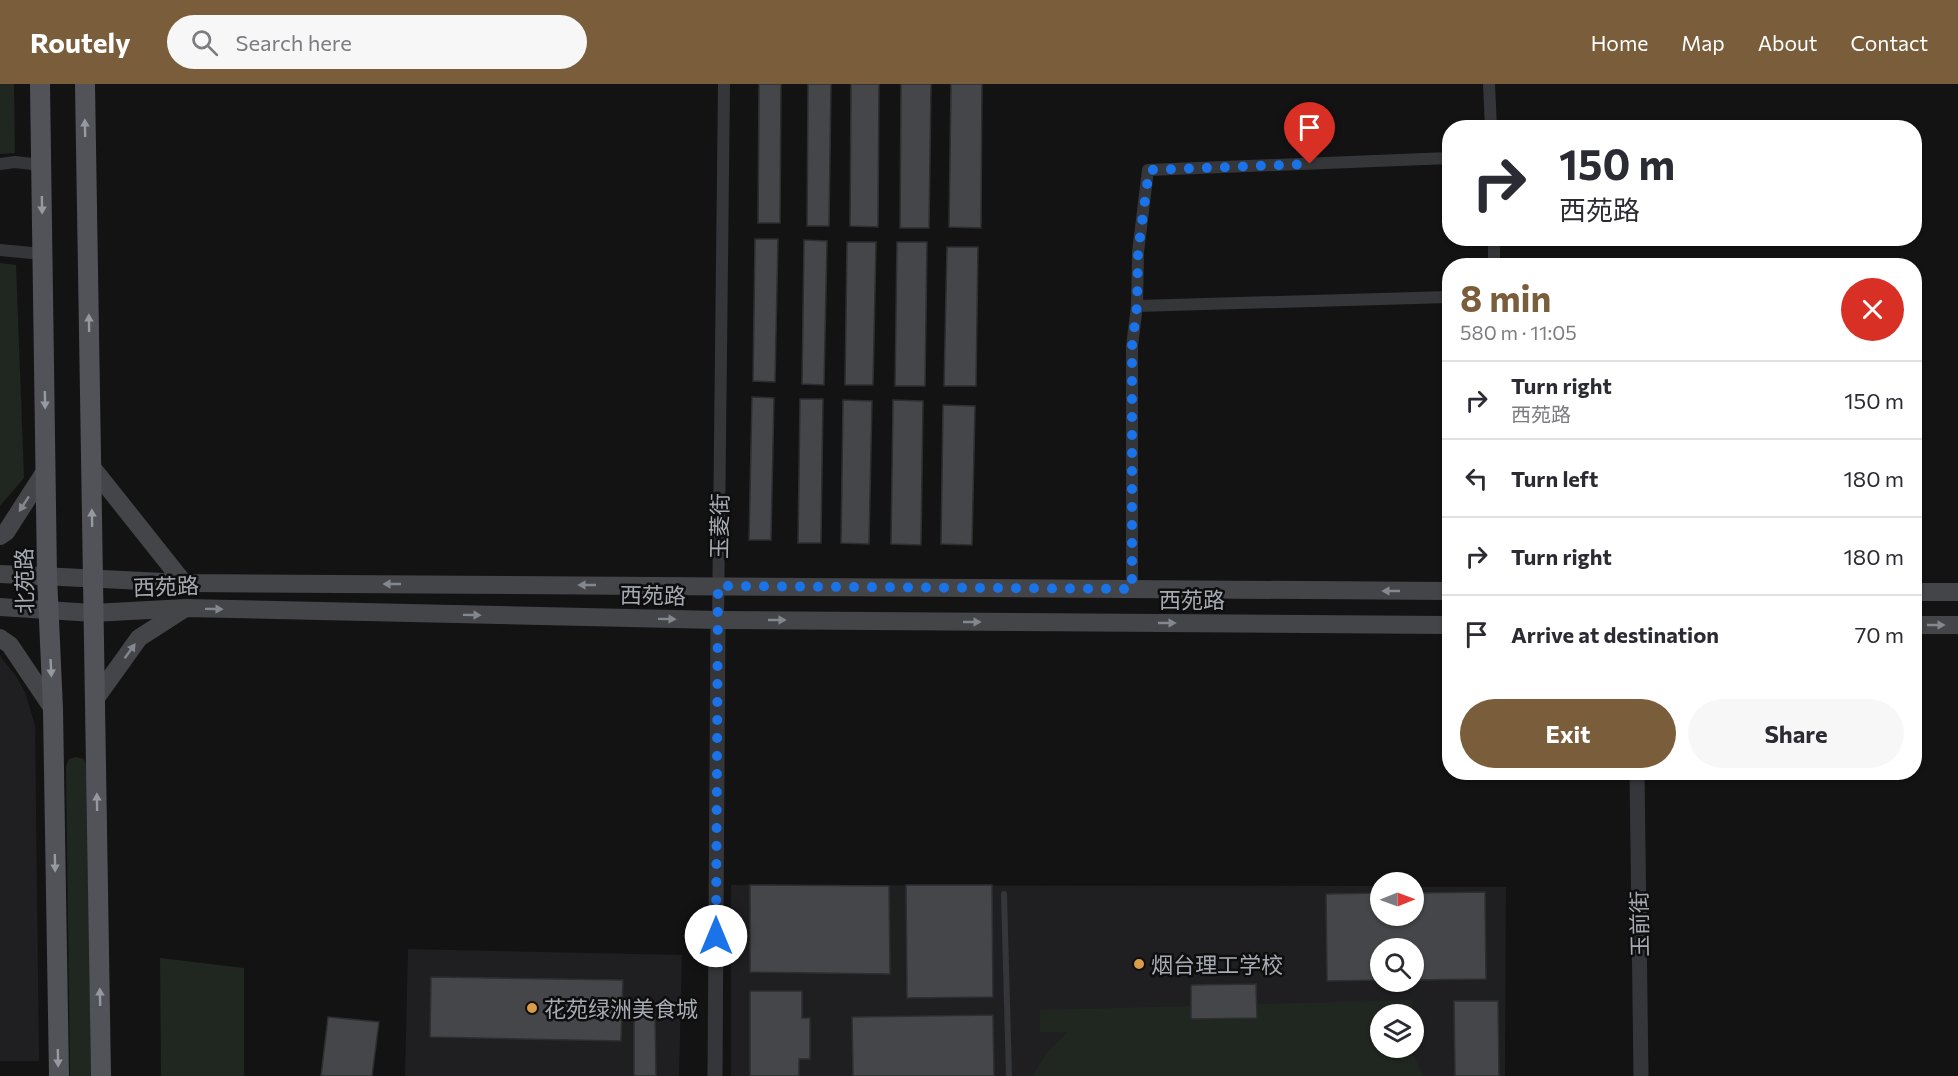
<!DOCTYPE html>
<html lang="en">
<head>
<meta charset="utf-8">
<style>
	:root { --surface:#fff; --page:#f7f7f7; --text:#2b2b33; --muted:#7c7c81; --line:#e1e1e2; --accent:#7a5e3c }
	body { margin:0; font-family:Commissioner,"Noto Sans SC",sans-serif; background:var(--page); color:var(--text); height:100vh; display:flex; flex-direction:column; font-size:22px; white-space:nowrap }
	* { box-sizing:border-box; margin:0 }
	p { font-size:20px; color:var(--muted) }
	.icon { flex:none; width:33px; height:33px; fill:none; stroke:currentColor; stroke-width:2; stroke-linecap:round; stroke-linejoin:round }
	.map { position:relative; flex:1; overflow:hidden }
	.sheet { position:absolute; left:1442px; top:174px; width:480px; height:522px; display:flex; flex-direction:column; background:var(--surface); border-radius:24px; box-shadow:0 2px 4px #0004 }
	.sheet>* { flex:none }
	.top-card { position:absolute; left:1442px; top:36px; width:480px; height:126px; border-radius:24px; box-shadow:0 2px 4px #0004; background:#fff; color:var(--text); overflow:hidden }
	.needle { width:39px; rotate:89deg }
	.fabs { position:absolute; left:1370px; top:788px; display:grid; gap:12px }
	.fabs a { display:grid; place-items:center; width:54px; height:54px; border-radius:50%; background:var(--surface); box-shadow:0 2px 4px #0004; font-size:30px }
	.pin { position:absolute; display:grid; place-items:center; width:51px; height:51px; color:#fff; margin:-62px -26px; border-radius:50% 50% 50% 0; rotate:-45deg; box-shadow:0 0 6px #0007 }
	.pin .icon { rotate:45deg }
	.me { position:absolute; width:66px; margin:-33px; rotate:0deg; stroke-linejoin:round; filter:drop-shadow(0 0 4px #0008) }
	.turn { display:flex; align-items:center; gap:21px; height:126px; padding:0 18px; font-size:27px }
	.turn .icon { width:78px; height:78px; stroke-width:2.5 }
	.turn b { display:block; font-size:42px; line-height:51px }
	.round { display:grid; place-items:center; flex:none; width:63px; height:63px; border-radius:32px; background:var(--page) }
	.overview { display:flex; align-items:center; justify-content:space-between; height:102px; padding:0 18px }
	h1 { font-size:36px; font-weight:700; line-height:45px; color:var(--accent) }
	.cta { display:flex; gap:12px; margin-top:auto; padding:12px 18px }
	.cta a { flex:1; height:69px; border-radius:36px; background:var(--accent); color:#fff; font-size:24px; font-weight:700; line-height:69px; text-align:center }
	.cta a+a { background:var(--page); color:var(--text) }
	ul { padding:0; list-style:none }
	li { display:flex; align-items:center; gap:18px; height:78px; padding:0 18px; border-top:2px solid var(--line) }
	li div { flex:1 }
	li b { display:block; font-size:22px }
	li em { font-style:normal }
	header { display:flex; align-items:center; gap:36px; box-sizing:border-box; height:84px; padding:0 30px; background:var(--accent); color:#fff }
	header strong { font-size:28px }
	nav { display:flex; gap:33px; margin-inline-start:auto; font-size:21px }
	.search { width:420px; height:54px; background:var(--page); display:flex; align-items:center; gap:15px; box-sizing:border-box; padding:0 21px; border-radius:33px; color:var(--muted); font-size:22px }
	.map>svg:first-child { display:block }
</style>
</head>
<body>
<header>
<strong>Routely</strong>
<div class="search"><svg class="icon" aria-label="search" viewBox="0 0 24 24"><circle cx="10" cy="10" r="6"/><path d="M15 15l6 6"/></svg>Search here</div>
<nav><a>Home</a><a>Map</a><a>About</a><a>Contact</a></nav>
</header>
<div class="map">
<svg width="1958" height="992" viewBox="0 0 1958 992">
	<rect width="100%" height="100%" fill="#131314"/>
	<g fill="#1f1f21" fill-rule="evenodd">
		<polygon points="0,572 16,592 25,608 35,641 39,977 0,977"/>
		<path d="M731,801L1380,802V831H1413V803H1506L1505,992H731ZM1380,864H1413V897H1380ZM1380,930H1413V963H1380Z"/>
		<polygon points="408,865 682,871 679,992 405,992"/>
	</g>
	<g fill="#202620">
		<polygon points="0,0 14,0 15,69 0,70"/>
		<polygon points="0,179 16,181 24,394 0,422"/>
		<polygon points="76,673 84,675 87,683 91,992 70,992 66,682 69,675"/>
		<polygon points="160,874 244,884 244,992 161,992"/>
		<polygon points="1412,916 1412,930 1380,930 1380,963 1409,963 1424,992 1032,992 1048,967 1068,948 1040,948 1040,926"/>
	</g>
	<g fill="#454649" stroke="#2d2e30" stroke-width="1.5">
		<polygon points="759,0 781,0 780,139 758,139"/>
		<polygon points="808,0 831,0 829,142 807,142"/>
		<polygon points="851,0 879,0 878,143 850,142"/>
		<polygon points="901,0 931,0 929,144 900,144"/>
		<polygon points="951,0 982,0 981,144 949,143"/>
		<polygon points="755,155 778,155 775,298 753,297"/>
		<polygon points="804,156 827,157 824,301 802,300"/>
		<polygon points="847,158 876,158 873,301 845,301"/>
		<polygon points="897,158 927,158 925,302 895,302"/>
		<polygon points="947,163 978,163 976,302 944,302"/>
		<polygon points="752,313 774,314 771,456 749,456"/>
		<polygon points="800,315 823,315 821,459 798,459"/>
		<polygon points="843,316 872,317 869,460 841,459"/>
		<polygon points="893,316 923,317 921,461 891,460"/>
		<polygon points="943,321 975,322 972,461 941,460"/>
		<polygon points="750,801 889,802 890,890 750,888"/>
		<polygon points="906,801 992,801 993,913 907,914"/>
		<polygon points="1485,808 1486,895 1413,896 1413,864 1380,864 1380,896 1327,897 1326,810 1380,809 1380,831 1413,831 1413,809"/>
		<polygon points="431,893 623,896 621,957 430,953"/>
		<polygon points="1256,900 1257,934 1191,935 1191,901"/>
		<polygon points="750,907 802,907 802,934 810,934 810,975 799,975 799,992 750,992"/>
		<polygon points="1454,917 1498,917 1499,992 1455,992"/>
		<polygon points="655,931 656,992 634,992 634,932"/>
		<polygon points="993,931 994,992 853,992 852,933"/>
		<polygon points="328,933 379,938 372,992 321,992"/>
	</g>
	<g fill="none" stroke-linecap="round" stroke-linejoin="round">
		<polyline stroke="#353639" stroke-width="6" points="1004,810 1009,992"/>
		<g stroke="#353639" stroke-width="12">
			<polyline points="1489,0 1491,44"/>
			<polyline points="0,80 15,78 41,81"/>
			<polyline points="1494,154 1494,182"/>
			<polyline points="0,166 42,170"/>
			<polyline points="1137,222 1449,213"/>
			<polyline points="1132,505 1132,262 1137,222 1138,168 1148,86 1449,74"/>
			<polyline points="718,536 724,0"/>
		</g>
		<g stroke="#353639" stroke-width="15">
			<polyline points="1637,688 1641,992"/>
			<polyline points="715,992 718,536"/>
		</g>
		<g stroke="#434549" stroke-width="18">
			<polyline points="91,382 184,499"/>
			<polyline points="0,452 6,448 46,386"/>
			<polyline points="0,490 184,499 1449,507"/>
			<polyline points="1914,508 1958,508"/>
			<polyline points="0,523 93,529 186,524 718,536 1449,541"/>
			<polyline points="1914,541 1958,541"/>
			<polyline points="0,554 10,561 53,625"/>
			<polyline points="96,614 139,554 184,525"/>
		</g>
		<g stroke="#515358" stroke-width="20">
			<polyline points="40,0 47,492 53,625 59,992"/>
			<polyline points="85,0 101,992"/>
		</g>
	</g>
	<defs><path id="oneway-solid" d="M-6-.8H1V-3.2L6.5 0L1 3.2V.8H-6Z" transform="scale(1.5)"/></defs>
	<g fill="#9599a1">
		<use href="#oneway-solid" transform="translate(85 44) rotate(-91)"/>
		<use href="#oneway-solid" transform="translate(42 121) rotate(89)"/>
		<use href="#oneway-solid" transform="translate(89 239) rotate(-91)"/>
		<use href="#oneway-solid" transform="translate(45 316) rotate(89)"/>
		<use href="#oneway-solid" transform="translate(92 434) rotate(-91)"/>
		<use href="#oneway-solid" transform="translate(51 584) rotate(87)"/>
		<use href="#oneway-solid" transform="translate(97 718) rotate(-91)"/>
		<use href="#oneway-solid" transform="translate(55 779) rotate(89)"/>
		<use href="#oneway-solid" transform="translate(100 913) rotate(-91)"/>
		<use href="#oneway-solid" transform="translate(58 974) rotate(89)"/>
	</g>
	<g fill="#83878e">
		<use href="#oneway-solid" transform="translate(24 420) rotate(123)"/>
		<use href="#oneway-solid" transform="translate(392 500) rotate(-180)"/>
		<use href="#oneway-solid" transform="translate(587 501) rotate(-180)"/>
		<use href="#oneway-solid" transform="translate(1391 507) rotate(-180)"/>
		<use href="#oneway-solid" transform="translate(214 525) rotate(1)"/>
		<use href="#oneway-solid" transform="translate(472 531) rotate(1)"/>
		<use href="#oneway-solid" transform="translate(667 535) rotate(1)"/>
		<use href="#oneway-solid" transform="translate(777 536)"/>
		<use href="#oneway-solid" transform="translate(972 538)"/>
		<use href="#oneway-solid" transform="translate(1167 539)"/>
		<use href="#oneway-solid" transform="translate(1936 541)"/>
		<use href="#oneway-solid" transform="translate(130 567) rotate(-54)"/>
	</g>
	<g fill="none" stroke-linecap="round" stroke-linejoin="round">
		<polyline stroke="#1a73e8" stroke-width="10" stroke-dasharray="0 18" points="716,852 718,502 1132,505 1132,262 1137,222 1138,168 1149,86 1310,80"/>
	</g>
	<g fill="#da9c46" stroke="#0e0e0f" stroke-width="2">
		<circle cx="1139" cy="880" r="6"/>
		<circle cx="532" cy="924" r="6"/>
	</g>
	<g text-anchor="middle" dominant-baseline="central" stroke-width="5" stroke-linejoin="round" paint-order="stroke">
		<g font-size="22" fill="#a6abb3" stroke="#0e0e0f">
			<text transform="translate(719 442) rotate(-89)">玉菱街</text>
			<text transform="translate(24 497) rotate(-91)">北苑路</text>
			<text transform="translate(166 502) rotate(-2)">西苑路</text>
			<text transform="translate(653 511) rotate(1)">西苑路</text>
			<text x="1192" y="515">西苑路</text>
			<text transform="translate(1639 840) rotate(-91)">玉前街</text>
		</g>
		<g font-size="22" fill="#a6abb3" stroke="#0e0e0f" text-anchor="start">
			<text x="1151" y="880">烟台理工学校</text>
			<text x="544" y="924">花苑绿洲美食城</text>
		</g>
	</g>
</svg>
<div class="fabs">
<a><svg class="needle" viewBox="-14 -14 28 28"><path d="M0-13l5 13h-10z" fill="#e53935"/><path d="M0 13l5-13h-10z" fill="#7c7c81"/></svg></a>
<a><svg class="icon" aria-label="search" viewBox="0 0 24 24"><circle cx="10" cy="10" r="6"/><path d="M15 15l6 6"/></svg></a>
<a><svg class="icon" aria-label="layers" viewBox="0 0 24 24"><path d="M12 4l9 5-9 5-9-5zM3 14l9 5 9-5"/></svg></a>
</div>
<div class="pin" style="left:1310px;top:80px;background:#d93025"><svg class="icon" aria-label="arrive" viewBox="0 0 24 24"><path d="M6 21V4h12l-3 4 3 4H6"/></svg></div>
<svg class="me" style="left:716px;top:852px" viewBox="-20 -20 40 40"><circle r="19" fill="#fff"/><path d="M0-13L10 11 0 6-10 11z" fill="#1a73e8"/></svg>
<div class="top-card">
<div class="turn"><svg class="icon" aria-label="right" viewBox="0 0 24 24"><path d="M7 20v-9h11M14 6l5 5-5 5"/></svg><div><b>150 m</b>西苑路</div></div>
</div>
<section class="sheet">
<div class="overview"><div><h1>8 min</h1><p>580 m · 11:05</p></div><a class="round" style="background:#d93025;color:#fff"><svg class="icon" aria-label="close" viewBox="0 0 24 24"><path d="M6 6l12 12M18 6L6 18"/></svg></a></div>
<ul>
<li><svg class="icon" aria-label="right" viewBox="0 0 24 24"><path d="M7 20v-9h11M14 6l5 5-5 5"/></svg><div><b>Turn right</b><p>西苑路</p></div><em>150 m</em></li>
<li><svg class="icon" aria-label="left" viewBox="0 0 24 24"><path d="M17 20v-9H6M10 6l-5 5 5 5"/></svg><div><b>Turn left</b></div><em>180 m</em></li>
<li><svg class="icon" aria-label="right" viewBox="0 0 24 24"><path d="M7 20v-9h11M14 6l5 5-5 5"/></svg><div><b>Turn right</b></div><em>180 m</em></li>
<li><svg class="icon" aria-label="arrive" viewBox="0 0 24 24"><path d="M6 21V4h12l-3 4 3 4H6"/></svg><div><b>Arrive at destination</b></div><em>70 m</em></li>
</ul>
<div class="cta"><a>Exit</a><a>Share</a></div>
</section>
</div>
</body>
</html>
